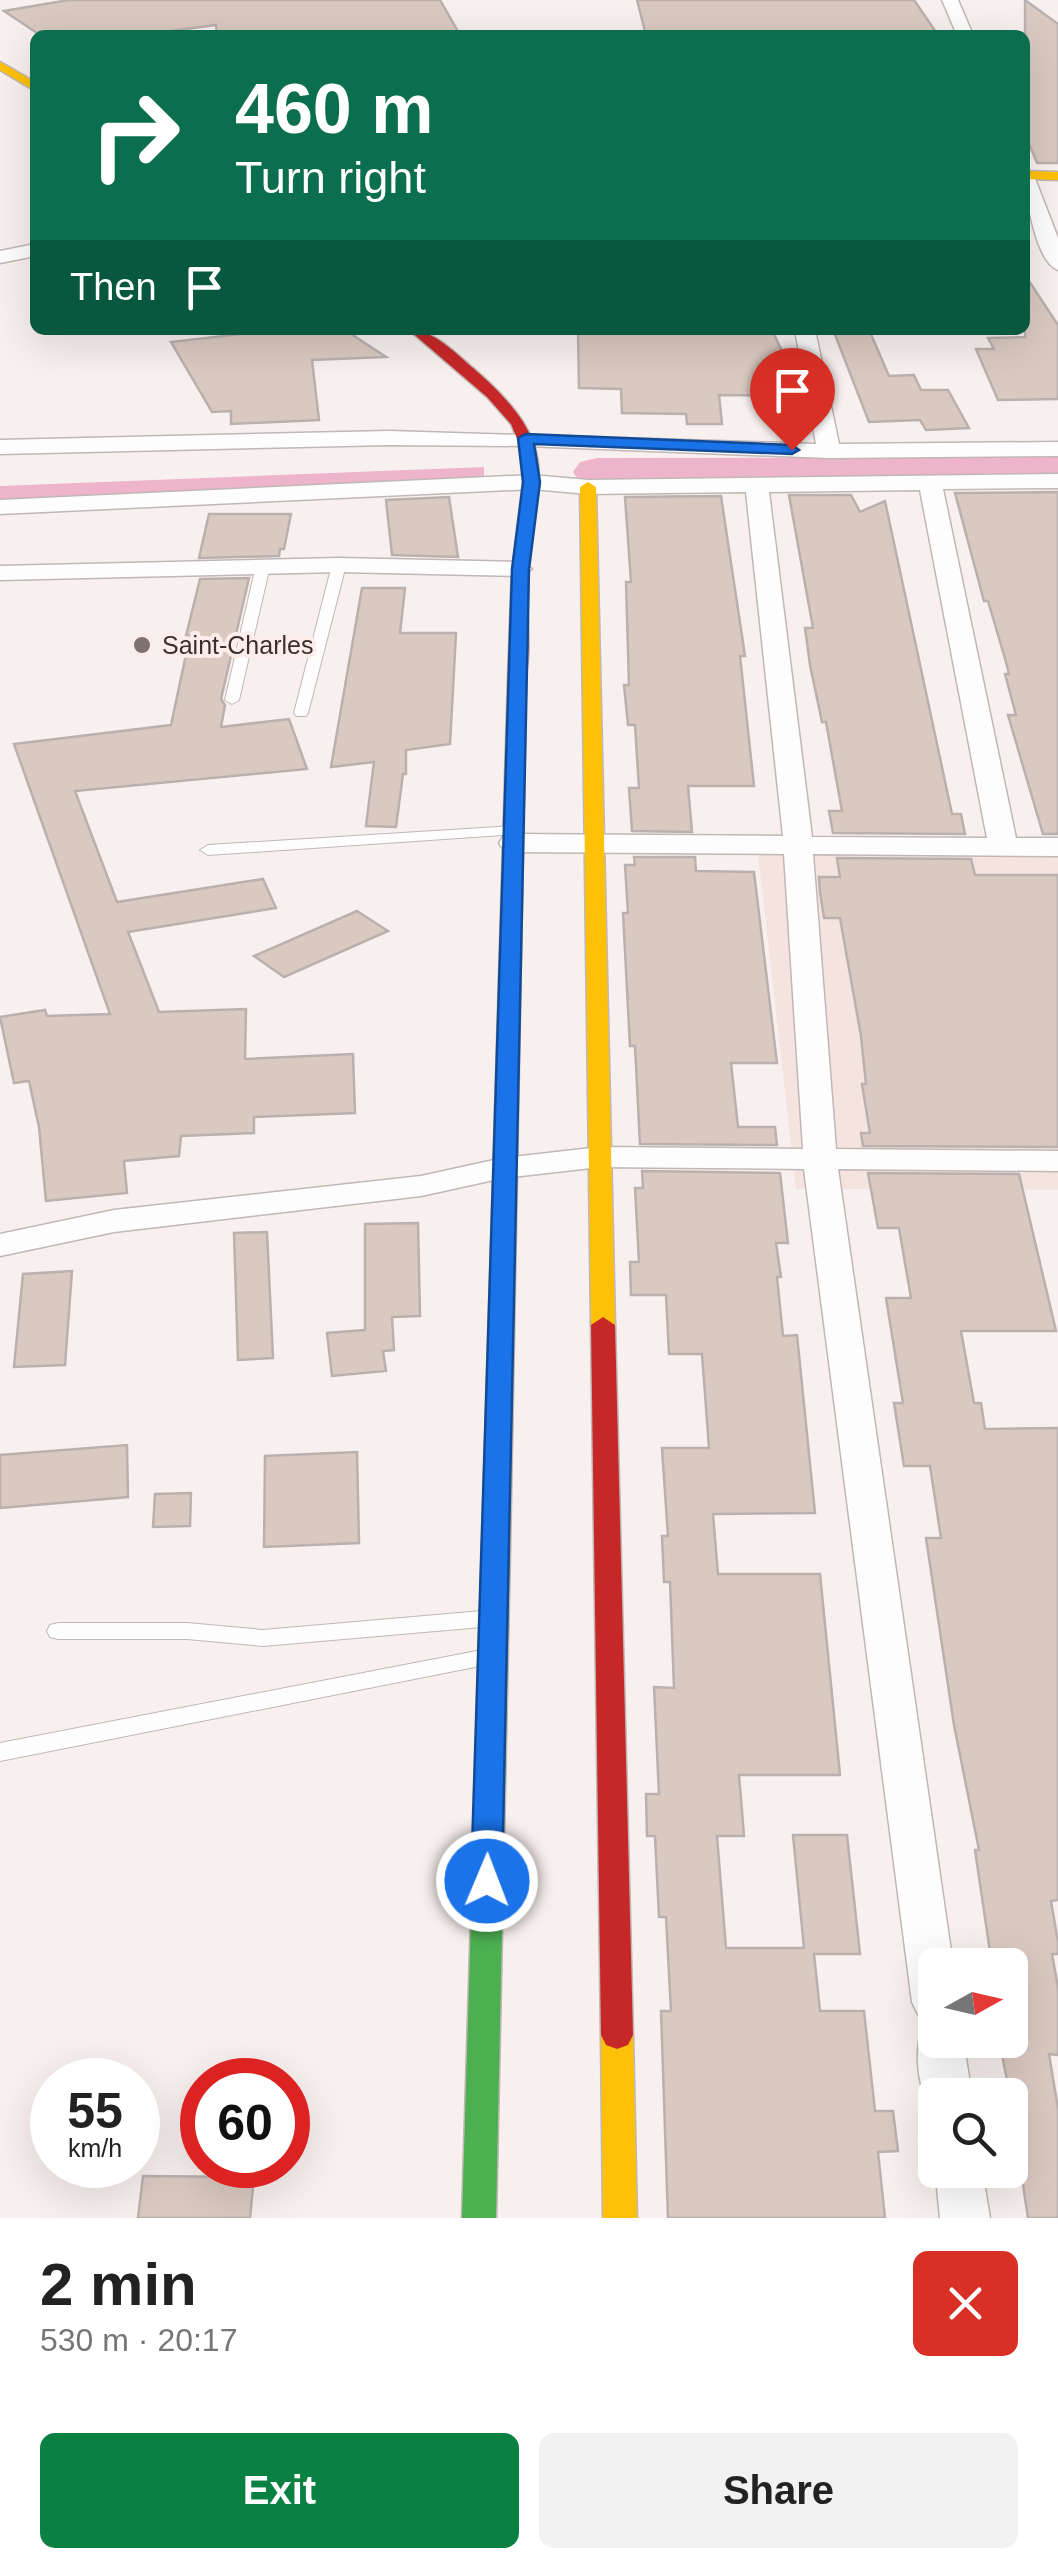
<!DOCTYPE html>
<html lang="en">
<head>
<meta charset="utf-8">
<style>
	:root { --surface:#fff; --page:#f2f2f2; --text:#222; --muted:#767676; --accent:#0b8043 }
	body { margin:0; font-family:Arial,sans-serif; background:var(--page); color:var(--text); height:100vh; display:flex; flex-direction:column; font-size:38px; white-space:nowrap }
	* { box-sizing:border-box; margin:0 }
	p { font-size:32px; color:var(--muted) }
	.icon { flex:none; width:55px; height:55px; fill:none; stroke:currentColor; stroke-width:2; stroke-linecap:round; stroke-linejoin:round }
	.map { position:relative; height:2218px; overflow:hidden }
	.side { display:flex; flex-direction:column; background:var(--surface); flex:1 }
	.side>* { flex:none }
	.banner { position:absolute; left:30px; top:30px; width:1000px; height:305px; border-radius:15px; box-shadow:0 10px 40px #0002; background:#0b6e4f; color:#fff; overflow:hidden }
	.needle { width:65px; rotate:82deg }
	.buttons { position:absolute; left:918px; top:1948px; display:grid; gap:20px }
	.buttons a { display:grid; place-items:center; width:110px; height:110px; border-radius:15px; background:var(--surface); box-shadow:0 10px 40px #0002; font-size:50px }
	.speed { position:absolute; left:30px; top:2058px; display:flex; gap:20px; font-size:50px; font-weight:700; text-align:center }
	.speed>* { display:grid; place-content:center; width:130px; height:130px; border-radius:50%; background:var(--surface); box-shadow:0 10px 40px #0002; line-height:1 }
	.speed small { font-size:25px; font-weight:400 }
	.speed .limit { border:15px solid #d22; background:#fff; color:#111 }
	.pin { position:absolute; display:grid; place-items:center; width:85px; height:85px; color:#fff; margin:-102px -42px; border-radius:50% 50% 50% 0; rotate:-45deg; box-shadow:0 0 10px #0007 }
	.pin .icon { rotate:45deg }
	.me { position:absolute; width:110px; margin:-55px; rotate:1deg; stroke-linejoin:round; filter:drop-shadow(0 0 8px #0008) }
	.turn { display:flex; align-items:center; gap:35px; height:210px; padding:0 40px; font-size:45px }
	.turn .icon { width:130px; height:130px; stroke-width:2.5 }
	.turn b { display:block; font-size:70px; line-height:85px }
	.then { display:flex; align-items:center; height:95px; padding:0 40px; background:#0003; gap:20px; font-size:38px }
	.round { display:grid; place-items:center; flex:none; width:105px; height:105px; border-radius:15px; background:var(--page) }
	.headline { display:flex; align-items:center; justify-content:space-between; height:170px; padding:0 40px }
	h1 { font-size:60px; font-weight:700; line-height:75px }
	.button { display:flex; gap:20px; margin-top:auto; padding:20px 40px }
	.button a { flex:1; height:115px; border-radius:15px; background:var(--accent); color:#fff; font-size:40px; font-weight:700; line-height:115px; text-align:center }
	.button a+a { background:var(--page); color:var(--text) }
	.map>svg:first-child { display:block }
</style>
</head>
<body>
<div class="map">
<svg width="1058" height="2218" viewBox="0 0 1058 2218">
	<rect width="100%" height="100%" fill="#f8f0ef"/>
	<polygon fill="#f5e3e0" points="757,845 1058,849 1058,1190 796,1189"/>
	<polygon fill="#edb4cc" points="484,467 484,479 0,500 0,486"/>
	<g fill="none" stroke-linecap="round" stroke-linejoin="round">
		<polygon fill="#edb4cc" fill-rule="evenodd" points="1058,457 1058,485 597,486 580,482 573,472 580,462 597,458"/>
	</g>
	<g fill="#dac9c1" stroke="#bab1ae" stroke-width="2.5">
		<polygon points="69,0 440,0 460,35 217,35 216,25 148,34 40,35 4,11"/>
		<polygon points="637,0 914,0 938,35 646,35"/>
		<polygon points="1025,0 1058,24 1058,163 1037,163 1025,134"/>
		<polygon points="1025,275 1058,325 1058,399 998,400 976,349 994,349 988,338 1025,337"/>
		<polygon points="275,330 345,330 386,357 312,360 319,420 231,424 231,411 212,412 171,342"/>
		<polygon points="578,330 772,330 803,396 719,395 722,424 687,424 686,414 622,413 621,389 579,388"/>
		<polygon points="834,332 870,332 889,376 914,375 921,390 948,390 969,428 926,430 920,420 869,422"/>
		<polygon points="1058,492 1058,834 1043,834 1008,715 1016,715 1005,674 1009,674 1006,662 988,601 984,601 955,493"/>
		<polygon points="789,495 851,495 860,512 885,501 952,814 961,814 965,834 833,833 829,811 842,811 826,722 822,722 810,665 805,628 813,628"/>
		<polygon points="721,496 745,656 740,656 754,786 688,786 692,832 632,831 629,788 639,788 635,725 628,725 624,685 629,685 626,582 631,582 625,497"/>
		<polygon points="449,497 458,557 392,555 386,500"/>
		<polygon points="209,514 291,514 284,549 280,549 279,556 199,558"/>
		<polygon points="249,578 221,699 225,705 221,727 289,719 307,769 75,791 117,902 263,879 276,908 128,932 159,1012 246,1009 245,1059 353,1054 355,1113 254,1117 254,1133 181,1136 179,1156 124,1161 127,1193 46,1201 39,1127 29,1081 14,1083 0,1017 45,1010 47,1016 110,1014 14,744 171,725 190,636 186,636 200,579"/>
		<polygon points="362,588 405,588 400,633 456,633 450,744 406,750 406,774 403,774 396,827 366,826 374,762 331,767"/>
		<polygon points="634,857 695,857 696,871 754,872 777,1063 731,1063 738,1127 775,1127 777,1145 640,1144 635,1046 630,1046 623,913 628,913 625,865 635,865"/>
		<polygon points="837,858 971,859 975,875 1058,875 1058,1147 863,1146 861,1133 870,1133 862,1084 866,1084 861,1036 840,918 824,918 820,892 819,877 840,877"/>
		<polygon points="357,911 388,931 284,977 254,956"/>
		<polygon points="642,1171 780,1173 788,1243 776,1243 781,1277 777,1277 783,1336 797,1335 815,1513 713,1514 718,1574 820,1574 840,1775 739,1775 744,1836 717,1836 726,1948 804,1948 793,1835 847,1835 860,1954 814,1954 820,2011 864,2011 875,2111 893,2111 898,2151 878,2152 885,2218 668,2218 661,2011 671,2011 666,1917 659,1917 655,1836 647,1836 646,1794 659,1794 654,1687 674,1688 670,1582 664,1582 662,1536 668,1536 662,1448 709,1448 702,1354 669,1354 666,1295 631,1295 630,1262 639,1262 635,1188 643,1188"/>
		<polygon points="868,1173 1019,1174 1056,1331 961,1331 974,1403 981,1403 985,1429 1058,1428 1058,1900 1051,1901 1058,1942 1058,1954 1052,1954 1058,1988 1058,2055 1049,2054 1058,2109 1058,2218 1028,2218 1017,2145 1010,2145 1010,2095 999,2040 1010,2040 1010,1965 992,1965 975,1850 979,1850 954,1725 926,1538 941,1538 930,1466 904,1466 894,1403 903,1403 886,1298 911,1298 899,1228 878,1228"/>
		<polygon points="418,1223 420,1316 392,1317 394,1350 383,1351 386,1371 332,1376 327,1333 365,1330 365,1224"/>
		<polygon points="267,1232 273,1358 238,1360 234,1233"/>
		<polygon points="72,1271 65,1365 14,1367 23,1274"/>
		<polygon points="127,1445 128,1497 0,1508 0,1455"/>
		<polygon points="357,1452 359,1543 264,1547 265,1456"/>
		<polygon points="191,1493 190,1526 153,1527 155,1494"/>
		<polygon points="143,2176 254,2177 250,2218 138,2218"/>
	</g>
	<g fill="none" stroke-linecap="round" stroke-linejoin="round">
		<defs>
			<g id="lane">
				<polygon points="339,561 346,565 308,713 306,716 296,716 294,713 332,565"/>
				<polygon points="263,562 270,566 239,700 232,704 225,700 256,566"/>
				<polygon points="513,826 518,828 521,831 518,834 208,855 200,850 208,845"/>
				<polygon points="482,1611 490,1613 493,1619 490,1625 482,1627 263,1646 187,1639 58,1639 50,1637 47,1631 50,1625 58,1623 187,1623 263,1630"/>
				<polygon points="482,1650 490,1652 493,1658 490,1664 0,1761 0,1743"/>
			</g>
			<g id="street">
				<polygon points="942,0 958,0 973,35 957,35"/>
				<path d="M1025,171L1034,176L1058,238V270C1035,262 1025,193 1025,171Z"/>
				<polygon points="35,244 35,256 0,263 0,251"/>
				<polygon points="795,330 815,330 839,444 1058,442 1058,456 829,458 526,446 389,445 0,454 0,440 389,431 816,444"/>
				<path d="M1058,474V488L943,489L1016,838H1058V856L813,854L836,1149L1058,1151V1171L838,1169L953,1965H935V2021L919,2016L912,2002L804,1169L600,1167L503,1178L421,1196L114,1232L0,1256V1234L114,1210L421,1176L503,1158L600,1147L803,1149L784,854L513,852L503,849L499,843L503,837L513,834L783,836L746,492L588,494L532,489L0,514V500L532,475L588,480ZM920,490L987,838L812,837L769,492Z"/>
				<polygon points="339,558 520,562 532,569 520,576 339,572 0,580 0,566"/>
				<path d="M935,2022V2040H963L972,2095H935V2111C917,2095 913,2047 924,2026Z"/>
				<polygon points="935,2167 982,2170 990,2218 940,2218"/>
			</g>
			<polygon id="fast" points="496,1539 506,1542 510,1549 496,2218 462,2218 482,1549 486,1542"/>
			<g id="slow">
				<polygon points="0,62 35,82 35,91 0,70"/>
				<polygon points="1025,171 1058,172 1058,180 1025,179"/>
				<polygon points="588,482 596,487 615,1325 603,1333 591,1325 580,487"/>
				<polygon points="517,673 526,678 510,1549 506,1556 496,1559 486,1556 482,1549 508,678"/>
				<polygon points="617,2021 628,2025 633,2035 637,2218 603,2218 601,2035 606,2025"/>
			</g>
			<g id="jam">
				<path d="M409,330C434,330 454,352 473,368C571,452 532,481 527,590C526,618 533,657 523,682H511L508,678L512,569L525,486L523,453L511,424L487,397Z"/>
				<polygon points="603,1317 615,1325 633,2035 628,2045 617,2049 606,2045 601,2035 591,1325"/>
			</g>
		</defs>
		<use href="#lane" stroke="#c1b7b5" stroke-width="2"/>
		<use href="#street" stroke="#c1b7b5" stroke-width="3"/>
		<use href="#fast" stroke="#c1b7b5" stroke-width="3"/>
		<use href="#slow" stroke="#c1b7b5" stroke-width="3"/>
		<use href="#jam" stroke="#c1b7b5" stroke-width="3"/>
		<use href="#lane" fill="#fefdfd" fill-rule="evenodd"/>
		<use href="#street" fill="#fefdfd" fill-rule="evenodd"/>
		<use href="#fast" fill="#4caf50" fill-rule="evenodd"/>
		<use href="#slow" fill="#ffc107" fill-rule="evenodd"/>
		<use href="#jam" fill="#c62828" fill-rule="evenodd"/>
	</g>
	<polygon fill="#1a73e8" stroke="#114b97" stroke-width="2.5" points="526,434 792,445 799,450 792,454 534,444 540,482 529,569 502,1881 498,1890 487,1893 476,1890 471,1881 512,569 523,482 518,438"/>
	<circle fill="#7e7270" stroke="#fcedeb" stroke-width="4" cx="142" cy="645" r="10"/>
	<g text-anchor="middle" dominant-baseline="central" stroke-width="8" stroke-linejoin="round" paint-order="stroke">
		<g font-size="25" fill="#3c2e2c" stroke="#fcedeb" text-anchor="start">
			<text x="162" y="645">Saint-Charles</text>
		</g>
	</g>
</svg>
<div class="buttons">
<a><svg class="needle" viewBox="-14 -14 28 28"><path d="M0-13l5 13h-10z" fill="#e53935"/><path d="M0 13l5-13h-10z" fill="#767676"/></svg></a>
<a><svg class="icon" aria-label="search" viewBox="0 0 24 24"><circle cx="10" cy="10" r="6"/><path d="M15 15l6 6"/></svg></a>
</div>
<div class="speed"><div>55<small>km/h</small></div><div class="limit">60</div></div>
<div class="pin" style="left:792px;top:450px;background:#d93025"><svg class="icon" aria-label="arrive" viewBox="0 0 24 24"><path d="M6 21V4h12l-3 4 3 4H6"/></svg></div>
<svg class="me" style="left:487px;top:1881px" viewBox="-20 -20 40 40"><circle r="17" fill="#1a73e8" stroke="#fff" stroke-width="3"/><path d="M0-11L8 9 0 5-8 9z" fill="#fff"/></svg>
<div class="banner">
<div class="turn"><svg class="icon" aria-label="right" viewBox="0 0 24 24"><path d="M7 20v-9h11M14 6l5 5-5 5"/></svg><div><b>460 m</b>Turn right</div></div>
<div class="then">Then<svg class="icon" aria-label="arrive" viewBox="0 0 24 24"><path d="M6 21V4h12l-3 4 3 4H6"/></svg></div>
</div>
</div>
<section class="side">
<div class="headline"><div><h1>2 min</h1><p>530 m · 20:17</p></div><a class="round" style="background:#d93025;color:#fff"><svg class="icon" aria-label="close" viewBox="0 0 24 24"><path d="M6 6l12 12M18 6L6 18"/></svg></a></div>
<div class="button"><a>Exit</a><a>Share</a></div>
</section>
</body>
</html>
